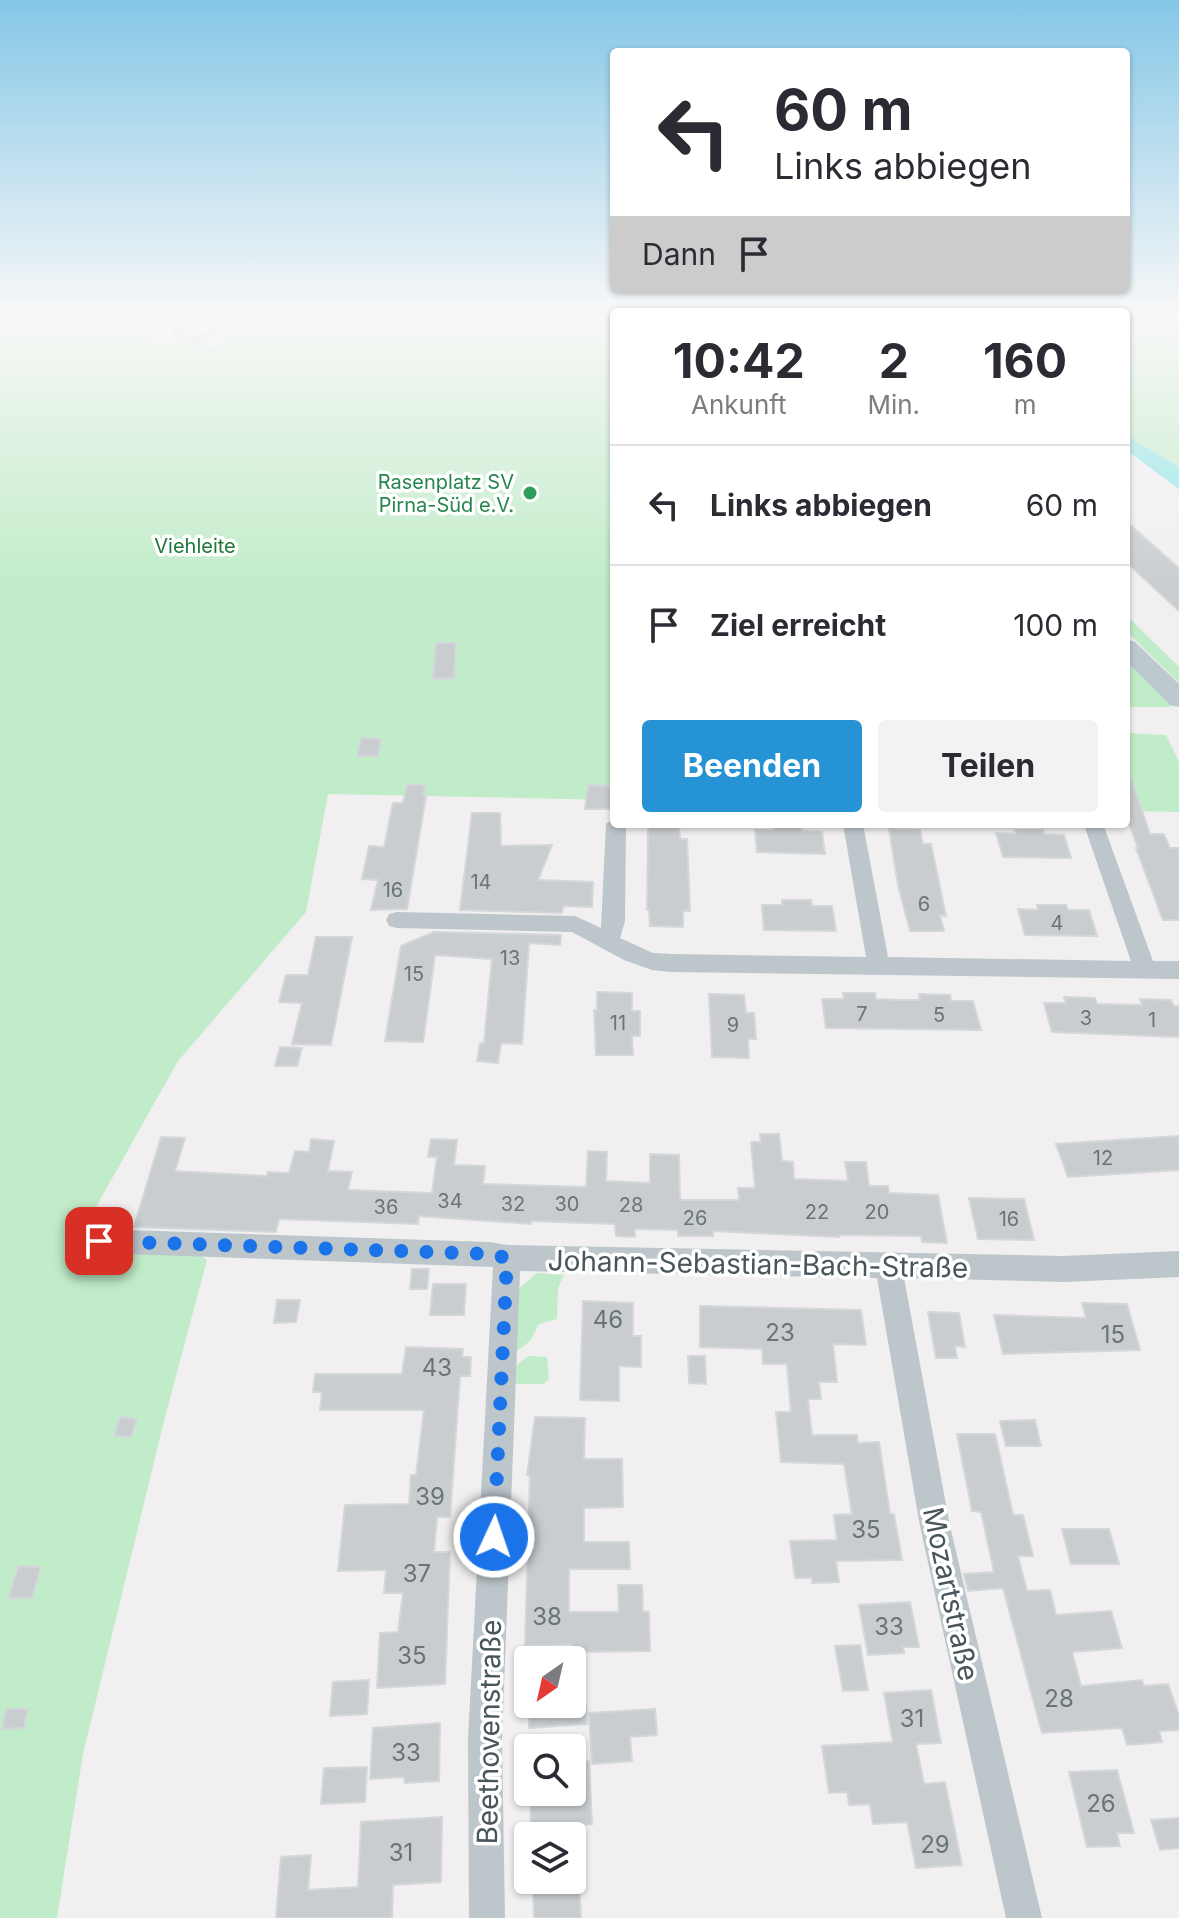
<!DOCTYPE html>
<html lang="de">
<head>
<meta charset="utf-8">
<style>
	:root { --surface:#fff; --page:#f2f2f3; --text:#2b2b33; --muted:#7c7c81; --line:#e1e1e2; --accent:#2693d4 }
	body { margin:0; font-family:Inter,sans-serif; background:var(--page); color:var(--text); height:100vh; display:flex; flex-direction:column; font-size:30px; white-space:nowrap }
	* { box-sizing:border-box; margin:0 }
	p { font-size:26px; color:var(--muted) }
	.icon { flex:none; width:44px; height:44px; fill:none; stroke:currentColor; stroke-width:2; stroke-linecap:round; stroke-linejoin:round }
	.map { position:relative; flex:1; overflow:hidden }
	.side { position:absolute; left:610px; top:308px; width:520px; height:520px; display:flex; flex-direction:column; background:var(--surface); border-radius:8px; box-shadow:0 2px 6px #0004 }
	.side>* { flex:none }
	.banner { position:absolute; left:610px; top:48px; width:520px; height:244px; border-radius:8px; box-shadow:0 2px 6px #0004; background:#fff; color:var(--text); overflow:hidden }
	.needle { width:52px; rotate:214deg }
	.tools { position:absolute; left:514px; top:1646px; display:grid; gap:16px }
	.tools a { display:grid; place-items:center; width:72px; height:72px; border-radius:8px; background:var(--surface); box-shadow:0 2px 6px #0004; font-size:40px }
	.pin { position:absolute; display:grid; place-items:center; width:68px; height:68px; color:#fff; margin:-34px; border-radius:16px; box-shadow:0 4px 12px #0006 }
	.me { position:absolute; width:88px; margin:-44px; rotate:3deg; stroke-linejoin:round; filter:drop-shadow(0 0 6px #0008) }
	.turn { display:flex; align-items:center; gap:28px; height:168px; padding:0 32px; font-size:36px }
	.turn .icon { width:104px; height:104px; stroke-width:2.5 }
	.turn b { display:block; font-size:56px; line-height:68px }
	.then { display:flex; align-items:center; height:76px; padding:0 32px; background:#0003; gap:16px; font-size:30px }
	.eta { display:flex; justify-content:space-evenly; align-items:center; height:136px; text-align:center }
	.eta b { font-size:48px; font-weight:700; line-height:56px }
	.primary-button { display:flex; gap:16px; margin-top:auto; padding:16px 32px }
	.primary-button a { flex:1; height:92px; border-radius:8px; background:var(--accent); color:#fff; font-size:32px; font-weight:700; line-height:92px; text-align:center }
	.primary-button a+a { background:var(--page); color:var(--text) }
	ul { padding:0; list-style:none }
	li { display:flex; align-items:center; gap:24px; height:120px; padding:0 32px; border-top:2px solid var(--line) }
	li div { flex:1 }
	li b { display:block; font-size:30px }
	li em { font-style:normal }
	.map>svg:first-child { display:block }
</style>
</head>
<body>
<div class="map">
<svg width="1179" height="1918" viewBox="0 0 1179 1918">
	<rect width="100%" height="100%" fill="#f1eff0"/>
	<g fill="#c1ecc9">
		<path d="M0,316H154L156,332L152,336C174,340 190,345 213,336L204,350L210,351L238,316H614V800L328,794L306,912L178,1061L92,1214L77,1248L191,1249L207,1260L164,1421L83,1754L57,1918H0Z"/>
		<polygon points="1126,316 1179,316 1179,467 1126,435"/>
		<polygon points="1126,615 1179,667 1179,683 1126,631"/>
		<polygon points="1126,656 1175,705 1168,707 1126,707"/>
		<polygon points="1126,733 1166,735 1179,762 1179,812 1126,811"/>
		<polygon points="537,1273 564,1275 558,1288 557,1319 539,1324 530,1341 512,1355 518,1289"/>
		<polygon points="528,1356 547,1357 549,1379 544,1384 509,1384 510,1371"/>
	</g>
	<polygon fill="#91e4e6" points="1126,435 1179,467 1179,489 1126,450"/>
	<g fill="#c9cdd0" stroke="#d4d7da" stroke-width="2">
		<polygon points="1126,521 1179,568 1179,611 1126,562"/>
		<polygon points="436,643 456,643 454,678 433,679"/>
		<polygon points="361,738 381,739 378,756 357,756"/>
		<polygon points="1126,773 1129,773 1150,834 1164,834 1170,848 1179,848 1179,920 1163,920 1136,848 1138,848 1126,816"/>
		<polygon points="407,785 425,785 423,796 426,796 407,909 371,910 378,880 362,879 369,846 384,847 393,803 403,803"/>
		<polygon points="588,785 614,786 614,809 585,809"/>
		<polygon points="472,813 500,813 501,846 552,845 538,880 593,882 592,907 563,906 562,913 460,910"/>
		<polygon points="648,825 679,826 680,839 687,839 690,911 683,911 683,927 650,926 649,910 647,910"/>
		<polygon points="774,825 801,826 802,831 822,832 825,854 757,852 755,830 774,830"/>
		<polygon points="889,829 920,830 923,844 931,844 946,916 940,915 944,931 910,931 898,885"/>
		<polygon points="1015,830 1043,830 1044,834 1064,835 1071,858 1003,857 996,833 1016,834"/>
		<polygon points="782,900 811,900 812,906 832,906 836,931 764,930 762,905 782,905"/>
		<polygon points="1037,905 1066,905 1068,910 1089,910 1097,936 1025,935 1018,909 1038,910"/>
		<polygon points="434,932 561,935 560,945 529,943 522,1044 501,1043 498,1063 477,1061 480,1043 484,1043 492,959 435,955 423,1042 385,1041 401,946"/>
		<polygon points="316,937 352,937 331,1045 292,1044 302,1003 279,1002 286,975 308,975"/>
		<polygon points="597,992 632,993 632,1011 640,1011 640,1036 632,1036 633,1055 596,1055 594,1010 597,1010"/>
		<polygon points="843,993 875,993 876,999 898,1000 920,1000 919,994 950,995 951,1001 973,1001 981,1030 826,1028 822,999 844,999"/>
		<polygon points="709,994 744,995 746,1013 754,1013 756,1039 748,1039 749,1058 712,1057"/>
		<polygon points="1064,997 1095,998 1097,1004 1142,1005 1140,999 1171,1000 1174,1006 1179,1006 1179,1037 1052,1032 1044,1003 1066,1003"/>
		<polygon points="280,1047 302,1048 297,1066 275,1066"/>
		<polygon points="760,1134 779,1134 782,1161 793,1162 794,1179 848,1181 845,1162 866,1162 869,1186 888,1186 889,1193 938,1195 947,1243 922,1242 921,1236 839,1235 839,1237 713,1231 713,1236 678,1236 678,1230 635,1229 635,1237 616,1236 615,1224 531,1221 531,1224 419,1216 418,1224 279,1219 276,1232 134,1227 161,1137 185,1138 175,1171 267,1176 268,1172 289,1173 295,1151 309,1152 311,1139 334,1141 328,1171 352,1172 348,1190 432,1193 437,1157 428,1157 431,1139 457,1140 454,1165 485,1166 483,1184 586,1187 588,1151 607,1152 606,1181 650,1183 650,1154 679,1155 680,1200 739,1200 738,1188 755,1188 751,1142 761,1142"/>
		<polygon points="1179,1136 1179,1170 1068,1177 1056,1144"/>
		<polygon points="969,1198 1024,1199 1034,1240 978,1239"/>
		<polygon points="412,1269 429,1269 427,1289 410,1289"/>
		<polygon points="433,1284 466,1284 464,1315 430,1315"/>
		<polygon points="277,1300 300,1300 296,1322 274,1323"/>
		<polygon points="583,1301 633,1303 633,1336 641,1336 641,1367 619,1366 619,1401 580,1400"/>
		<polygon points="1082,1303 1127,1304 1140,1350 1003,1354 994,1315 1086,1318"/>
		<polygon points="700,1306 861,1310 866,1345 833,1344 837,1382 819,1382 821,1399 808,1399 812,1435 857,1435 858,1443 879,1442 890,1514 894,1514 902,1560 836,1561 839,1582 812,1583 812,1578 795,1578 790,1541 837,1540 834,1515 852,1514 844,1464 781,1462 776,1412 791,1412 787,1364 763,1364 762,1349 700,1347"/>
		<polygon points="928,1312 959,1313 965,1347 955,1346 957,1358 936,1358"/>
		<polygon points="406,1347 463,1349 462,1357 471,1357 470,1376 460,1376 450,1517 437,1517 434,1552 450,1552 445,1684 377,1688 380,1633 398,1632 403,1593 384,1593 386,1570 338,1571 345,1505 409,1504 411,1475 416,1475 424,1410 320,1410 322,1392 313,1392 315,1374 402,1374"/>
		<polygon points="688,1356 705,1356 706,1384 689,1383"/>
		<polygon points="120,1417 137,1419 131,1437 114,1436"/>
		<polygon points="535,1417 585,1418 584,1459 622,1459 623,1507 584,1508 584,1542 629,1542 630,1569 569,1569 569,1612 619,1612 618,1585 642,1585 643,1611 649,1612 650,1651 572,1652 572,1644 525,1645 530,1476 527,1475"/>
		<polygon points="1035,1420 1041,1446 1006,1446 1000,1421"/>
		<polygon points="957,1434 995,1434 1013,1515 1023,1515 1033,1556 1018,1556 1027,1591 1050,1590 1056,1615 1111,1611 1122,1648 1072,1652 1081,1686 1142,1680 1144,1686 1168,1684 1179,1715 1179,1730 1159,1731 1162,1742 1127,1745 1122,1728 1042,1733 1003,1588 968,1591 964,1574 994,1572 981,1512 972,1511"/>
		<polygon points="1062,1529 1109,1529 1119,1564 1071,1564"/>
		<polygon points="18,1566 41,1567 32,1598 9,1598"/>
		<polygon points="910,1602 919,1647 903,1647 904,1653 868,1655 859,1605"/>
		<polygon points="860,1645 868,1690 843,1691 835,1646"/>
		<polygon points="369,1680 367,1714 330,1716 333,1682"/>
		<polygon points="931,1690 941,1743 916,1744 924,1784 945,1782 962,1865 916,1868 907,1822 873,1824 870,1804 849,1805 847,1792 829,1793 822,1746 893,1742 884,1693"/>
		<polygon points="529,1704 586,1704 587,1724 529,1728"/>
		<polygon points="6,1709 28,1709 24,1728 2,1729"/>
		<polygon points="655,1709 657,1735 630,1737 632,1761 592,1764 589,1713"/>
		<polygon points="440,1723 439,1781 405,1783 404,1777 370,1779 373,1728"/>
		<polygon points="589,1761 592,1824 531,1828 530,1792 572,1792 572,1762"/>
		<polygon points="367,1767 365,1802 321,1804 324,1768"/>
		<polygon points="1117,1770 1134,1833 1117,1833 1120,1846 1087,1847 1069,1772"/>
		<polygon points="442,1817 441,1882 393,1885 392,1918 276,1918 281,1857 311,1855 308,1890 358,1887 361,1822"/>
		<polygon points="1179,1818 1179,1848 1160,1850 1151,1820"/>
		<polygon points="533,1880 579,1880 581,1918 534,1918"/>
	</g>
	<g fill="none" stroke-linecap="round" stroke-linejoin="round">
		<g fill="#bcc6cb" fill-rule="evenodd">
			<polygon points="188,316 202,316 184,333 186,336 195,336 220,326 226,330 197,344 177,342 172,332"/>
			<polygon points="614,818 614,824 626,824 625,921 620,938 653,953 672,954 866,957 843,824 863,824 888,957 1131,961 1084,825 1103,824 1153,961 1179,961 1179,979 672,972 652,970 624,960 572,932 397,928 389,926 386,920 389,914 397,912 575,916 601,928 606,824"/>
			<polygon points="99,1229 489,1242 507,1245 1063,1256 1179,1251 1179,1277 1063,1282 904,1278 950,1526 1042,1918 1006,1918 920,1526 877,1278 520,1271 502,1739 505,1918 469,1918 468,1739 493,1267 99,1253 90,1250 86,1241 90,1232"/>
		</g>
		<polygon fill="#bcc9cf" fill-rule="evenodd" points="1126,639 1135,642 1179,684 1179,707 1170,705 1126,661"/>
	</g>
	<linearGradient id="sky" x2="0" y2="1"><stop stop-color="#85c7e7"/><stop offset="0.54" stop-color="#f9f8f8"/><stop offset="1" stop-color="#f9f8f8" stop-opacity="0"/></linearGradient>
	<rect width="1179" height="585" fill="url(#sky)"/>
	<g fill="none" stroke-linecap="round" stroke-linejoin="round">
		<polyline stroke="#1a73e8" stroke-width="14" stroke-dasharray="0 25.2" points="99,1241 489,1254 507,1258 494,1537"/>
	</g>
	<circle fill="#2e9e5b" stroke="#fff" stroke-width="3" cx="530" cy="493" r="8"/>
	<g text-anchor="middle" dominant-baseline="central" stroke-width="7" stroke-linejoin="round" paint-order="stroke">
		<g font-size="20" fill="#27864d" stroke="#fff" text-anchor="end">
			<text x="514" y="482">Rasenplatz SV<tspan x="514" dy="23">Pirna-Süd e.V.</tspan></text>
		</g>
		<g font-size="20" fill="#1e783a" stroke="#fff">
			<text x="195" y="546">Viehleite</text>
		</g>
		<g font-size="20" fill="#687478">
			<text x="481" y="882">14</text>
			<text x="393" y="890">16</text>
			<text x="924" y="904">6</text>
			<text x="1057" y="923">4</text>
			<text x="510" y="958">13</text>
			<text x="414" y="974">15</text>
			<text x="862" y="1014">7</text>
			<text x="939" y="1015">5</text>
			<text x="1086" y="1018">3</text>
			<text x="1152" y="1020">1</text>
			<text x="618" y="1023">11</text>
			<text x="733" y="1025">9</text>
			<text x="1103" y="1158">12</text>
			<text x="450" y="1201">34</text>
			<text x="513" y="1204">32</text>
			<text x="567" y="1204">30</text>
			<text x="631" y="1205">28</text>
			<text x="386" y="1207">36</text>
			<text x="817" y="1212">22</text>
			<text x="877" y="1212">20</text>
			<text x="695" y="1218">26</text>
			<text x="1009" y="1219">16</text>
		</g>
		<g font-size="24" fill="#687478">
			<text x="608" y="1319">46</text>
			<text x="780" y="1332">23</text>
			<text x="1113" y="1334">15</text>
			<text x="437" y="1367">43</text>
			<text x="430" y="1496">39</text>
			<text x="866" y="1529">35</text>
			<text x="417" y="1573">37</text>
			<text x="547" y="1616">38</text>
			<text x="889" y="1626">33</text>
			<text x="412" y="1655">35</text>
			<text x="1059" y="1698">28</text>
			<text x="912" y="1718">31</text>
			<text x="406" y="1752">33</text>
			<text x="1101" y="1803">26</text>
			<text x="935" y="1844">29</text>
			<text x="401" y="1852">31</text>
		</g>
		<g font-size="28" fill="#48565b" stroke="#fff">
			<text transform="translate(758 1264) rotate(1)">Johann-Sebastian-Bach-Straße</text>
			<text transform="translate(951 1594) rotate(78)">Mozartstraße</text>
			<text transform="translate(489 1732) rotate(-89)">Beethovenstraße</text>
		</g>
	</g>
</svg>
<div class="tools">
<a><svg class="needle" viewBox="-14 -14 28 28"><path d="M0-13l5 13h-10z" fill="#e53935"/><path d="M0 13l5-13h-10z" fill="#7c7c81"/></svg></a>
<a><svg class="icon" aria-label="search" viewBox="0 0 24 24"><circle cx="10" cy="10" r="6"/><path d="M15 15l6 6"/></svg></a>
<a><svg class="icon" aria-label="layers" viewBox="0 0 24 24"><path d="M12 4l9 5-9 5-9-5zM3 14l9 5 9-5"/></svg></a>
</div>
<div class="pin" style="left:99px;top:1241px;background:#d93025"><svg class="icon" aria-label="arrive" viewBox="0 0 24 24"><path d="M6 21V4h12l-3 4 3 4H6"/></svg></div>
<svg class="me" style="left:494px;top:1537px" viewBox="-20 -20 40 40"><circle r="17" fill="#1a73e8" stroke="#fff" stroke-width="3"/><path d="M0-11L8 9 0 5-8 9z" fill="#fff"/></svg>
<div class="banner">
<div class="turn"><svg class="icon" aria-label="left" viewBox="0 0 24 24"><path d="M17 20v-9H6M10 6l-5 5 5 5"/></svg><div><b>60 m</b>Links abbiegen</div></div>
<div class="then">Dann<svg class="icon" aria-label="arrive" viewBox="0 0 24 24"><path d="M6 21V4h12l-3 4 3 4H6"/></svg></div>
</div>
<section class="side">
<div class="eta">
<div><b>10:42</b><p>Ankunft</p></div>
<div><b>2</b><p>Min.</p></div>
<div><b>160</b><p>m</p></div>
</div>
<ul>
<li><svg class="icon" aria-label="left" viewBox="0 0 24 24"><path d="M17 20v-9H6M10 6l-5 5 5 5"/></svg><div><b>Links abbiegen</b></div><em>60 m</em></li>
<li><svg class="icon" aria-label="arrive" viewBox="0 0 24 24"><path d="M6 21V4h12l-3 4 3 4H6"/></svg><div><b>Ziel erreicht</b></div><em>100 m</em></li>
</ul>
<div class="primary-button"><a>Beenden</a><a>Teilen</a></div>
</section>
</div>
</body>
</html>
